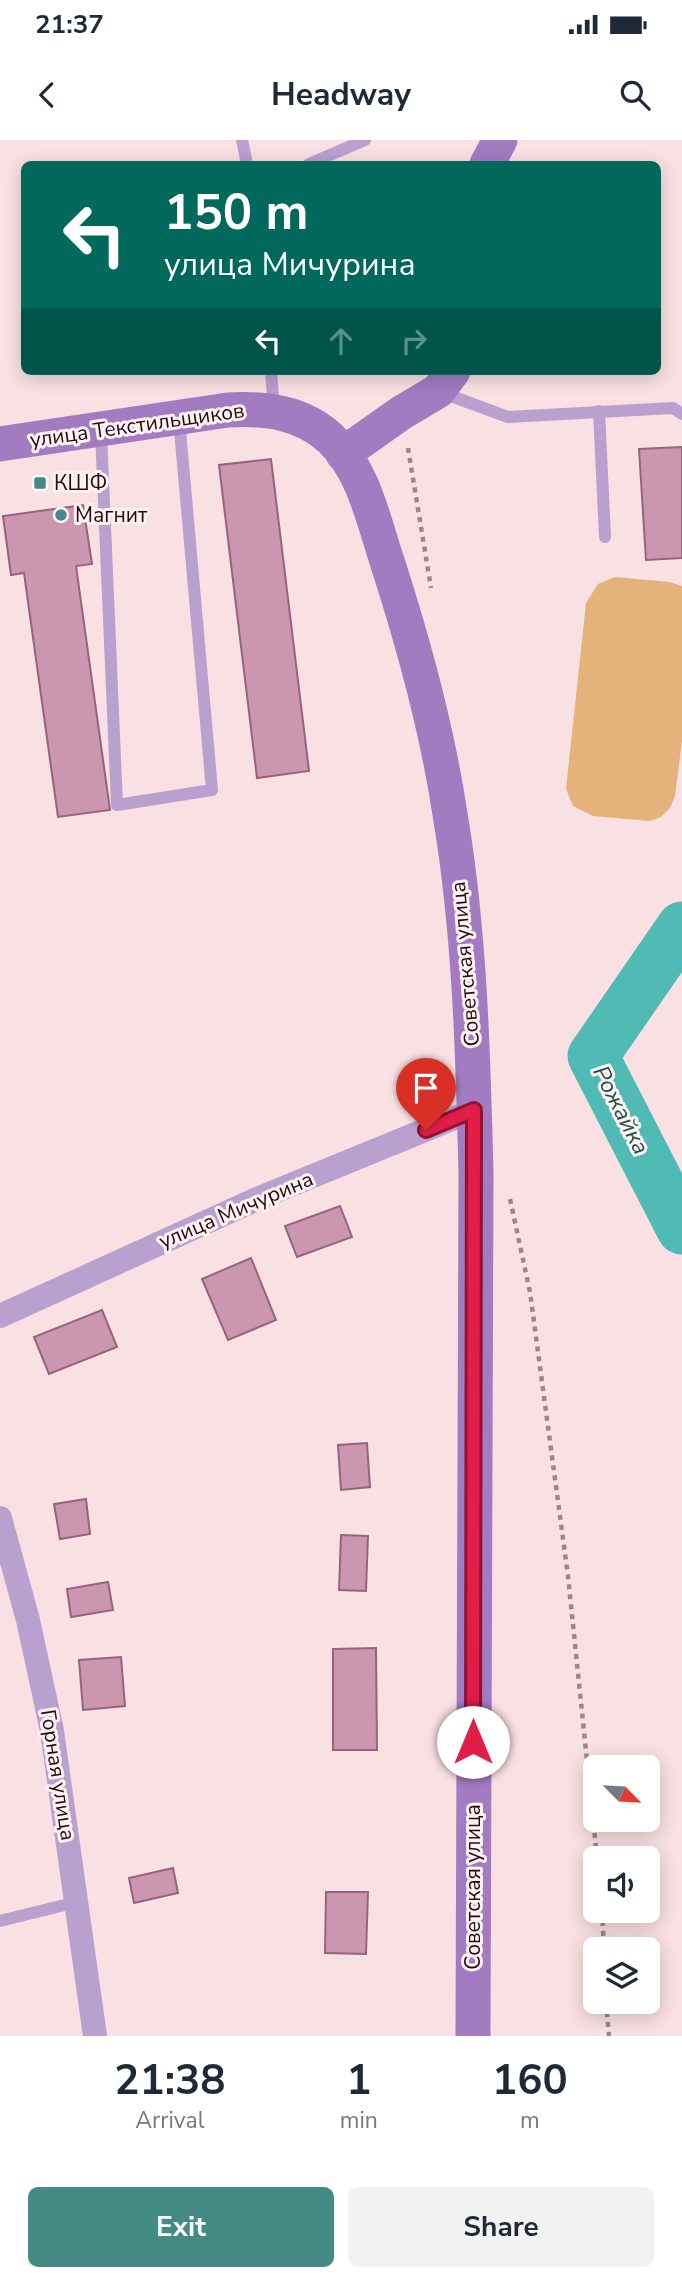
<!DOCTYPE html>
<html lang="en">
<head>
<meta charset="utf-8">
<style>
	:root { --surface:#fff; --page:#f2f2f3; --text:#1f2937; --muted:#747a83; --accent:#448b86 }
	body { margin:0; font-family:"Nunito Sans",sans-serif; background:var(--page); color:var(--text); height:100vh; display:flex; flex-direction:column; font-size:26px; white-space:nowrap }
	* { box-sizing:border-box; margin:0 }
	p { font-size:23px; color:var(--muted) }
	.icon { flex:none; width:38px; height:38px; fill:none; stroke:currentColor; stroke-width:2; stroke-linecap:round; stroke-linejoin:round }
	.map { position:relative; height:1896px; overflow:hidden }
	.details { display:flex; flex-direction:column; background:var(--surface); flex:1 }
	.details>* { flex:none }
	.top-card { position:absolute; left:21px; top:21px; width:640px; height:214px; border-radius:10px; box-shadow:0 4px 18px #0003; background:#00695c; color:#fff; overflow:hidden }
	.needle { width:46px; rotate:114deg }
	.controls { position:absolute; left:583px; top:1615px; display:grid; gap:14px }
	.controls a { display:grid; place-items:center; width:77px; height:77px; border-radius:10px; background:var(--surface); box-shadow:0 4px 18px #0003; font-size:35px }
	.pin { position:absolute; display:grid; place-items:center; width:60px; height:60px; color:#fff; margin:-72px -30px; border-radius:50% 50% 50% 0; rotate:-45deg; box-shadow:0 0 7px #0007 }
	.pin .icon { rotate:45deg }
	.me { position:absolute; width:77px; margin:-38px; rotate:0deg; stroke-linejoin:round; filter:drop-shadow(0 0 5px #0008) }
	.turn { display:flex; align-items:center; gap:24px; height:147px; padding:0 28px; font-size:32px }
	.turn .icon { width:91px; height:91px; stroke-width:2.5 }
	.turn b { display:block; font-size:49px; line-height:60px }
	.lanes { display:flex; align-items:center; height:66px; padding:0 28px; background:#0003; justify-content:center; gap:35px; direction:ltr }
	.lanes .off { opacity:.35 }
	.eta { display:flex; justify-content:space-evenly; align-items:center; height:119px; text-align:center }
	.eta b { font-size:42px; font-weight:700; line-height:49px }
	.button { display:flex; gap:14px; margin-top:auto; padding:14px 28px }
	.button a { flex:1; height:80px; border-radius:10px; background:var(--accent); color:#fff; font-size:28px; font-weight:700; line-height:80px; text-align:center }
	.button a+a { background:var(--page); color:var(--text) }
	.status { display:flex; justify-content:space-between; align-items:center; height:49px; padding:0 35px; background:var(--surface); direction:ltr }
	.status svg { height:19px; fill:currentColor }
	header { display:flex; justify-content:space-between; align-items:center; height:91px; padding:0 28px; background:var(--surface); font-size:32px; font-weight:700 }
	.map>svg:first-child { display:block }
</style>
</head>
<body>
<div class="status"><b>21:37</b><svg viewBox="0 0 49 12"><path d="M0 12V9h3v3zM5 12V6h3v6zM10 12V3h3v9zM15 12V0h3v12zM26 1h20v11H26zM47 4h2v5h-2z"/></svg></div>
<header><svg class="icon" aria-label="back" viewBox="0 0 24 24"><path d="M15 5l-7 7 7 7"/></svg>Headway<svg class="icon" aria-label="search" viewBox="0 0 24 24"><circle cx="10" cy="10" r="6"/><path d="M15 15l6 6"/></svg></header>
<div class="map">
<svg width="682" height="1896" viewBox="0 0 682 1896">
	<rect width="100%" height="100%" fill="#f9e0e3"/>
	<polygon fill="#e4b27a" points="615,437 669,442 682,446 682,601 675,656 670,668 661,677 650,681 593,676 573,666 566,649 586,463 598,444"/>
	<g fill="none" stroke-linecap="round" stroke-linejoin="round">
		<polyline stroke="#50bbb4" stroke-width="51" points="682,787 593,916 682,1089"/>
	</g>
	<g fill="#cb97af" stroke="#95647c" stroke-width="2">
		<polygon points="682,307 682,418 646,420 639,309"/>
		<polygon points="271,319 309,631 257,638 219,325"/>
		<polygon points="83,365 92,424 76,426 110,670 58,677 24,433 11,435 3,376"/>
		<polygon points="340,1066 352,1097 297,1117 285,1086"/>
		<polygon points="251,1118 276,1180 228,1200 202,1139"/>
		<polygon points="102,1170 117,1207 49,1234 34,1197"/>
		<polygon points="367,1303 370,1347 341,1350 338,1305"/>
		<polygon points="86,1359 90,1394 60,1399 54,1364"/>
		<polygon points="341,1395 368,1396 366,1451 339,1450"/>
		<polygon points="108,1442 113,1470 71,1477 67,1449"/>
		<polygon points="376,1508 377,1610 333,1610 333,1509"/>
		<polygon points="121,1517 125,1566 83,1570 79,1520"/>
		<polygon points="173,1728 178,1753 134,1763 129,1738"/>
		<polygon points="326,1752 368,1752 366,1814 325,1813"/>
	</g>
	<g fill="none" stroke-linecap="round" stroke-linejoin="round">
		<g stroke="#9d8689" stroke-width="4.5" stroke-dasharray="5 5" stroke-linecap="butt">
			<polyline points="408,308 431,448"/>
			<polyline points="510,1059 530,1152 568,1436 597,1718"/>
			<polyline points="602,1771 604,1810"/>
			<polyline points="606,1862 609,1896"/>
		</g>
		<g stroke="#b9a0ce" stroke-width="12">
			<polyline points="242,0 247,24"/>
			<polyline points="309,24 365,0"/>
			<polyline points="271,231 274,270"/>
			<polyline points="440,252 508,277 673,268 682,274"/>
			<polyline points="599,271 605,397"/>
			<polyline points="101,293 117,665 212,650 179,279"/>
			<polyline points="0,1781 77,1762"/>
		</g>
		<g stroke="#b9a0ce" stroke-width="24">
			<polyline points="0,1176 257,1059 474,970"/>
			<polyline points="0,1378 28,1480 52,1591 95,1896"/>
		</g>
		<g stroke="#a27bc0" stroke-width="35">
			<polyline points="487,24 500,0"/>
			<path d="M0,304L228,270C266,268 302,272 331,299C363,330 373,378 386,418C413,501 437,588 450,674C470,793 473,913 476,1033L473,1896"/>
			<polyline points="343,314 401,273 438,251 453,231"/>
		</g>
	</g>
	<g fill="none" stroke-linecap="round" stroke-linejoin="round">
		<defs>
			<polyline id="route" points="426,990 474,970 473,1602"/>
		</defs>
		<use href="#route" stroke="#92132f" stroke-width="18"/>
		<use href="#route" stroke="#e11d48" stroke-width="12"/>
	</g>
	<g fill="#448b86" stroke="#fef1f2" stroke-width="2.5">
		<rect x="33" y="336" width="14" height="14" rx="3.5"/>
		<circle cx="61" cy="375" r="7"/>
	</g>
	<g text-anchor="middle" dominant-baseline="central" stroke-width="6" stroke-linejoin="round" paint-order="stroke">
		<g font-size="21" fill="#200c0f" stroke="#fef1f2">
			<text transform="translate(137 285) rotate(-8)">улица Текстильщиков</text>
			<text transform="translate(465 824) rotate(-95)">Советская улица</text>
			<text transform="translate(236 1070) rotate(-23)">улица Мичурина</text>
			<text transform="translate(58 1635) rotate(81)">Горная улица</text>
			<text transform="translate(473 1747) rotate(-90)">Советская улица</text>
		</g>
		<g font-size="21" fill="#200c0f" stroke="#fef1f2" text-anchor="start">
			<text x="54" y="343">КШФ</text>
			<text x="75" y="375">Магнит</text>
		</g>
		<g font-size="23" font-style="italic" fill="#204f4c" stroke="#fef1f2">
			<text transform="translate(621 970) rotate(63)">Рожайка</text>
		</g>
	</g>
</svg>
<div class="controls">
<a><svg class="needle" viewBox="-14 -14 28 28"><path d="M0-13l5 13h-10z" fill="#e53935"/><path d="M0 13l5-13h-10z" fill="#747a83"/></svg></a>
<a><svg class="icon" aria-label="sound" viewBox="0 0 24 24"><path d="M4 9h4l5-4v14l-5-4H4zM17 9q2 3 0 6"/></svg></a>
<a><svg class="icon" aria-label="layers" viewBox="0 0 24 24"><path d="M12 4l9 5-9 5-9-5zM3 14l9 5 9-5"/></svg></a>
</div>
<div class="pin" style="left:426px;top:990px;background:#d93025"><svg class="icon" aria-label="arrive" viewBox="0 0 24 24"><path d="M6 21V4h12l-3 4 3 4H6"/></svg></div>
<svg class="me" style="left:473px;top:1602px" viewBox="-20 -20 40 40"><circle r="19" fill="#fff"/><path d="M0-13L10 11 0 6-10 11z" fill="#e11d48"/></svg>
<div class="top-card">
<div class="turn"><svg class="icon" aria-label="left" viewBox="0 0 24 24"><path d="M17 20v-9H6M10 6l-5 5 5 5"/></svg><div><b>150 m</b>улица Мичурина</div></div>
<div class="lanes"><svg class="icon" aria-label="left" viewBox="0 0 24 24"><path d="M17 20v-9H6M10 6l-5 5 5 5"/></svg><svg class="icon off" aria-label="ahead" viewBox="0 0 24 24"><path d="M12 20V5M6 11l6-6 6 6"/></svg><svg class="icon off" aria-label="right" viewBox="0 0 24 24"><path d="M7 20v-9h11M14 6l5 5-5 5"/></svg></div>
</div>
</div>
<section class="details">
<div class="eta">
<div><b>21:38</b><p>Arrival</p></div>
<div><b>1</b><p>min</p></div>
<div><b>160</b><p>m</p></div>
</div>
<div class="button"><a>Exit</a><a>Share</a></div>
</section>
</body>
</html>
